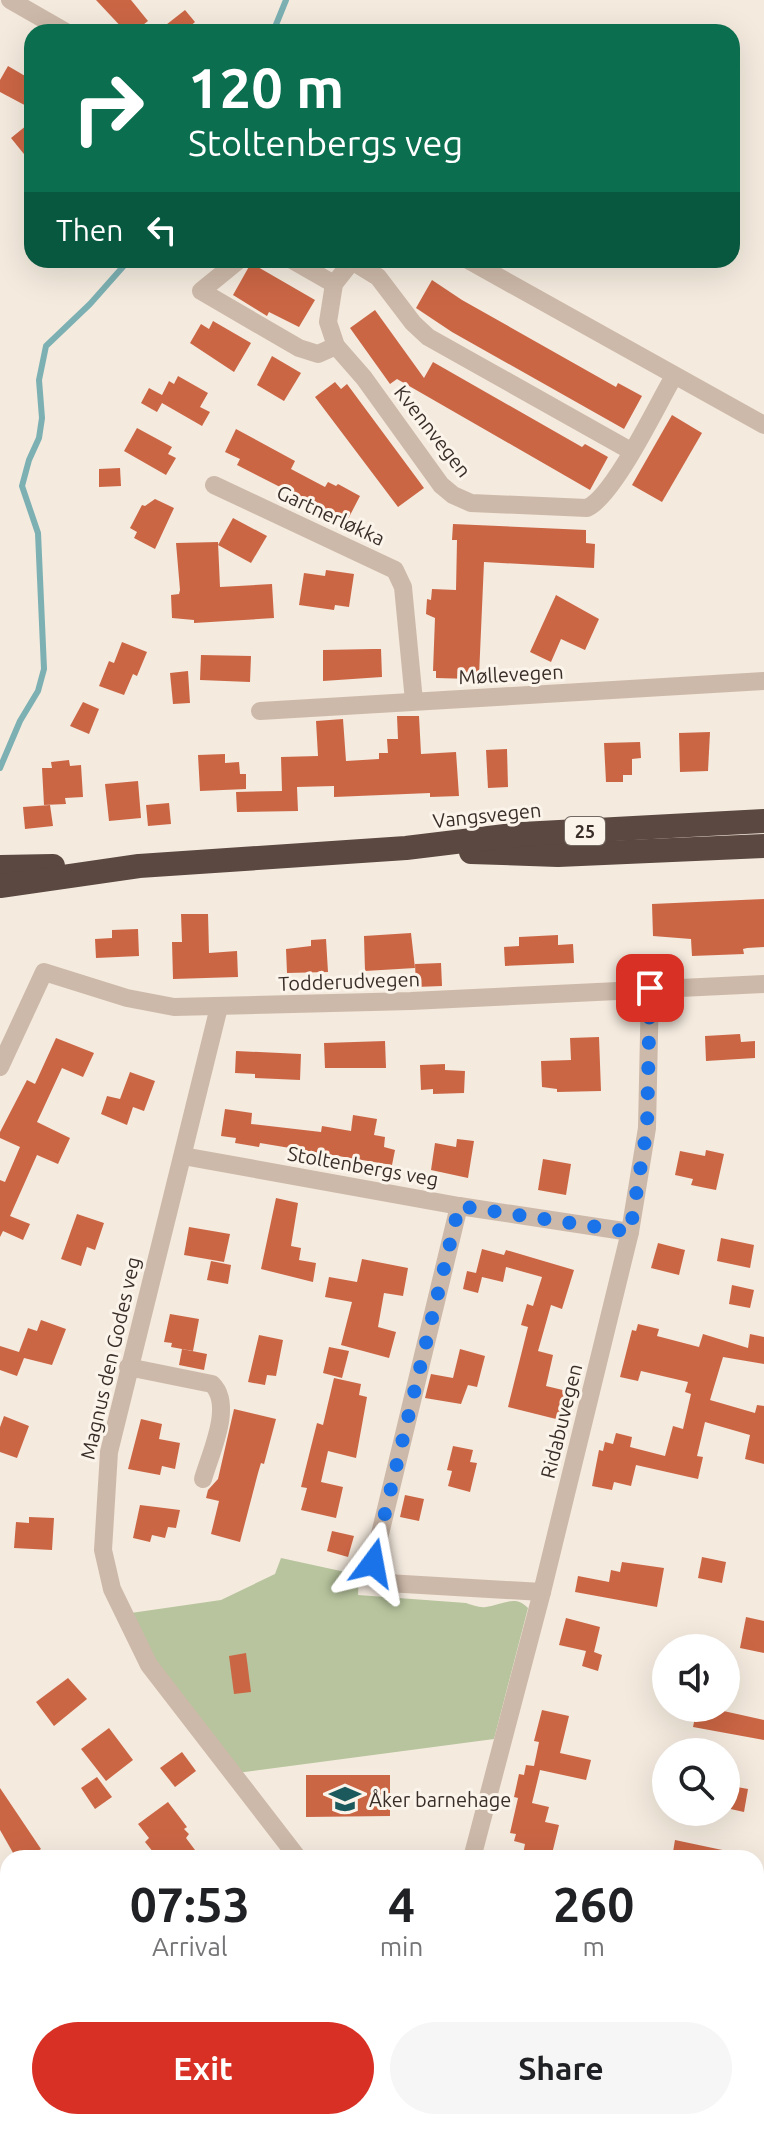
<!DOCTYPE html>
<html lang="en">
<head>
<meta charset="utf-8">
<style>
	:root { --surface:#fff; --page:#f6f6f6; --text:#202124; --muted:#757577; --accent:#d93025 }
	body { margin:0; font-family:Ubuntu,sans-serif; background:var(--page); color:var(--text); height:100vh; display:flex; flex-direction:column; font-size:30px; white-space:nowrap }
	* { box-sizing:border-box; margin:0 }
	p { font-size:26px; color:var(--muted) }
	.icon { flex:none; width:44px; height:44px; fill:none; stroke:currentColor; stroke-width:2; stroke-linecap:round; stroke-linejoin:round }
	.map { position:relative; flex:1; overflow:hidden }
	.drawer { position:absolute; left:0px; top:1850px; width:764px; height:280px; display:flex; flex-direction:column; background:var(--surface); border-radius:24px 24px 0 0; box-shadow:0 8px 32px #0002 }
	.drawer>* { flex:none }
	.hud { position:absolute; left:24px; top:24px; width:716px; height:244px; border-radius:24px; box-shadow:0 8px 32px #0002; background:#0b6e4f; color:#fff; overflow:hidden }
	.buttons { position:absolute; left:652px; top:1634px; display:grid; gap:16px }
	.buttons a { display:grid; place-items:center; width:88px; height:88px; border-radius:50%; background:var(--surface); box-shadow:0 8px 32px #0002; font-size:40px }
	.pin { position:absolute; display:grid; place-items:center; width:68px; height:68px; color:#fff; margin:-34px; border-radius:16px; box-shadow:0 4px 12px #0006 }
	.me { position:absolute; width:88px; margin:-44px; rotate:13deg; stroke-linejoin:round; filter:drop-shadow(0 0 6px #0008) }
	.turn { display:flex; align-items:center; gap:28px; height:168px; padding:0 32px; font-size:36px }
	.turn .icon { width:104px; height:104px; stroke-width:2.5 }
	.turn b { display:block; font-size:56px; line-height:68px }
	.then { display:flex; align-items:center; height:76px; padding:0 32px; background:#0003; gap:16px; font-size:30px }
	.eta { display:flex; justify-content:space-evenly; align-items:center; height:136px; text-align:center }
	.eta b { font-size:48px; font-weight:700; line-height:56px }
	.primary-button { display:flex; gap:16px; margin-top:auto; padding:16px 32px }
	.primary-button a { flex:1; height:92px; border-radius:48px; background:var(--accent); color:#fff; font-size:32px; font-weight:700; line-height:92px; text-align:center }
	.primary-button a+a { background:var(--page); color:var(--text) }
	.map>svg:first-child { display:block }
</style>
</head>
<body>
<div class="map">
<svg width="764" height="2130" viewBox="0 0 764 2130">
	<rect width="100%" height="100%" fill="#f4eade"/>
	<path fill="#b7c49d" d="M281,1558L359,1575L358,1595L466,1603C473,1605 479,1608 486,1607C502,1605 515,1594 528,1608L494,1739L237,1773L152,1658L131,1613L221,1600L275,1574Z"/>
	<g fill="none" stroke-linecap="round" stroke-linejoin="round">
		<g stroke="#7cb0b2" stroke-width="6">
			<polyline points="273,32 286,0"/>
			<polyline points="0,768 20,721 38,691 44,669 38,533 22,486 29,460 39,438 42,418 39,380 46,346 90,304 129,260"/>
		</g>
	</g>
	<g fill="#cb6645">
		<polygon points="96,0 131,0 148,21 134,32 126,32"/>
		<polygon points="185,10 195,22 183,32 157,32"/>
		<polygon points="8,66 32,80 32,109 0,92 0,80"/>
		<polygon points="32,121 32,164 11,138"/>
		<polygon points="251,263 315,300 299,327 269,312 267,316 233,295"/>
		<polygon points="432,280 462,300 616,387 618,383 642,396 624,429 452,332 416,308"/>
		<polygon points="375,310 424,378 433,362 582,447 585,444 608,457 590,490 397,379 390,384 350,328"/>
		<polygon points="213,321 251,343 234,372 190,343 201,324 209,329"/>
		<polygon points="272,356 301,373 284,401 257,385"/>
		<polygon points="178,376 208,393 200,407 210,412 202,426 162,403 157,412 141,403 149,388 162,395 169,381 174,384"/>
		<polygon points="335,382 341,389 347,384 424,488 398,507 315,397"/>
		<polygon points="672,415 702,433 662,502 632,485"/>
		<polygon points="137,428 172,447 168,454 176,458 166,475 124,451"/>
		<polygon points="236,429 295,461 291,469 325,487 328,482 336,486 338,484 360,496 347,521 237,465 240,459 225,452"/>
		<polygon points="120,468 121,486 99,487 99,469"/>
		<polygon points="155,499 174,508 155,549 134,538 137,532 130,528 142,505 145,506"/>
		<polygon points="233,518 267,536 251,563 218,545"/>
		<polygon points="453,524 586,530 586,543 595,544 594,568 484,562 479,676 471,676 471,679 436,678 436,671 433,671 435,618 426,614 427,599 431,600 432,589 456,590 457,540 452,540"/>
		<polygon points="218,542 220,587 272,584 274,618 194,623 194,620 172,618 171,595 179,594 180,590 176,543"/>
		<polygon points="326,570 354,574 349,607 335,605 334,610 299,605 304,573 325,576"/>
		<polygon points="556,595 599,619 585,650 561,639 551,662 530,652"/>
		<polygon points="122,642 147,652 137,676 133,674 124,695 99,686 109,661 114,663"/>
		<polygon points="373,649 381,649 382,677 323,681 323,650"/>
		<polygon points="201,655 251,656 250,682 200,680"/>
		<polygon points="188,671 190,703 173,704 170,673"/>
		<polygon points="83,702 99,709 89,734 70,726"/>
		<polygon points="397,716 419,716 421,754 456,752 459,796 430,797 430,793 334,797 334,786 297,787 298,811 237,812 236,792 282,791 281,757 318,756 316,721 343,719 346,761 379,759 379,753 388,753 387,739 398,739"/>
		<polygon points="710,732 708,771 680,772 679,733"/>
		<polygon points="640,742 641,758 632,759 632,775 623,775 623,782 606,782 604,743"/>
		<polygon points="507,749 508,787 488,788 486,750"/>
		<polygon points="225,754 225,763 239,762 240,774 246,774 246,789 200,791 198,755"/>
		<polygon points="69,760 70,766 81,765 83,797 65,798 66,804 44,805 42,768 52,768 51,762"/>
		<polygon points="138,781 141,818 109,821 105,784"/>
		<polygon points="169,803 171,824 148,826 146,805"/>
		<polygon points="50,805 53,826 25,829 23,807"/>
		<polygon points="764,899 764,947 747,948 743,949 744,954 692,956 691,939 653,936 652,904"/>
		<polygon points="181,914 208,914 209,953 237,951 238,977 173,979 172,942 182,942"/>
		<polygon points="138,929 139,956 96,958 95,939 112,938 112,930"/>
		<polygon points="411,933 415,968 365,971 364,936"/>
		<polygon points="558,935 558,945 573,944 574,963 505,966 504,947 519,946 519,937"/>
		<polygon points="326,939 328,972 287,973 286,949 311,946 311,940"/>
		<polygon points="441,963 442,986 416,987 415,964"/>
		<polygon points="740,1034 741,1042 755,1041 755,1058 706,1061 705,1036"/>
		<polygon points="599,1037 601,1091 557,1092 557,1089 542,1087 541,1061 571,1060 570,1038"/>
		<polygon points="56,1038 94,1053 83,1077 62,1068 37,1122 70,1138 58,1164 37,1155 10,1216 30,1224 23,1240 3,1231 0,1237 0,1180 5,1182 20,1147 0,1138 0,1132 27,1080 35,1084"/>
		<polygon points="385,1041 386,1068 325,1068 324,1043"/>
		<polygon points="236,1051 301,1054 300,1080 255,1078 255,1074 235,1073"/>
		<polygon points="445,1064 445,1070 465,1071 464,1093 433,1094 433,1089 421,1090 420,1065"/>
		<polygon points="130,1072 155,1081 144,1111 133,1107 127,1125 101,1114 107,1096 120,1099"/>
		<polygon points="225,1109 252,1113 251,1124 321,1132 322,1126 351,1131 353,1115 377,1119 374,1135 385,1137 384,1147 395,1150 392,1165 260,1143 259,1147 235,1143 236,1138 221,1136"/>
		<polygon points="457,1139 474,1141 468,1178 431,1170 435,1143 456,1147"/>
		<polygon points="706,1150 724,1154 716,1190 691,1185 693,1179 675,1175 680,1151 705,1156"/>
		<polygon points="543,1159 571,1164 566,1195 538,1190"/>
		<polygon points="276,1198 298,1203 291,1246 301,1248 299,1260 316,1263 313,1282 261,1269"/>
		<polygon points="77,1214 104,1223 95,1250 87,1247 81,1266 61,1259"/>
		<polygon points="189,1227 230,1234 224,1262 184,1255"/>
		<polygon points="721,1238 754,1245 750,1268 717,1261"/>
		<polygon points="658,1243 685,1250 679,1275 651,1268"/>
		<polygon points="482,1249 504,1255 506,1250 574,1270 562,1309 551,1305 538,1351 553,1355 546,1386 567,1391 560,1420 508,1407 528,1327 521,1325 527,1304 533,1306 542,1277 506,1267 503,1282 482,1277 478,1293 463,1289 467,1271 476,1273"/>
		<polygon points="362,1259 408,1268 403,1296 384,1293 378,1327 396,1332 389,1358 341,1345 352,1302 325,1297 329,1277 357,1282"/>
		<polygon points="211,1261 231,1265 228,1284 207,1280"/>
		<polygon points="732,1285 754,1290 750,1308 729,1304"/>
		<polygon points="170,1314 199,1319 193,1351 171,1347 172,1343 164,1342"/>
		<polygon points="41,1320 66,1329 52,1365 24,1358 17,1376 0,1370 0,1346 19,1352 28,1328 37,1331"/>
		<polygon points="638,1324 659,1329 657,1336 699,1347 703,1334 748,1348 750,1334 764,1337 764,1364 723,1357 710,1400 755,1413 757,1405 764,1406 764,1464 745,1459 750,1435 705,1422 697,1456 703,1457 698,1479 636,1465 631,1486 614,1482 612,1490 592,1486 599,1450 603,1451 605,1442 613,1444 616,1433 632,1437 630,1447 665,1456 673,1426 683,1429 691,1394 685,1392 688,1382 641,1371 638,1381 620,1377 632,1330 636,1331"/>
		<polygon points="259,1335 283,1340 276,1376 267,1375 265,1385 248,1382"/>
		<polygon points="329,1347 349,1351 342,1378 323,1373"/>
		<polygon points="182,1349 207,1354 204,1370 179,1365"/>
		<polygon points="460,1349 485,1356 477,1387 468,1385 461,1404 425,1398 431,1374 453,1378"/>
		<polygon points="334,1378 361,1384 359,1395 367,1397 356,1458 328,1451 321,1482 343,1487 336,1518 301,1510 307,1488 301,1487 317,1423 323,1425"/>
		<polygon points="234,1409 276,1419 264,1464 261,1463 258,1473 240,1542 211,1534 219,1501 206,1498 208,1490 218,1479"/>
		<polygon points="4,1416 29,1426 17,1458 0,1452 0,1427"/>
		<polygon points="141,1419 162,1424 159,1439 180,1443 175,1469 162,1466 160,1475 128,1469"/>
		<polygon points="453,1446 473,1450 470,1462 477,1463 470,1492 448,1486 452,1471 447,1470"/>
		<polygon points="405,1495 424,1499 419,1521 400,1517"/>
		<polygon points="140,1505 180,1510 176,1528 168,1527 165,1538 152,1535 150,1542 133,1538"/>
		<polygon points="29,1517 54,1518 52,1550 14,1548 16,1522 29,1523"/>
		<polygon points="332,1531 354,1536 348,1557 327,1551"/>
		<polygon points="702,1557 726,1562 722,1583 698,1578"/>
		<polygon points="622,1562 664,1568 657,1607 575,1592 578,1576 609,1582 611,1570 620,1572"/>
		<polygon points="746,1617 764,1621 764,1653 740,1648"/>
		<polygon points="566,1618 600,1627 594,1652 602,1655 598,1671 582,1666 586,1651 559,1645"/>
		<polygon points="246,1653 251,1692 234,1694 229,1656"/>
		<polygon points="68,1678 87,1699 54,1726 36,1702"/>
		<polygon points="697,1708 719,1708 719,1710 764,1720 764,1740 693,1727"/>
		<polygon points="542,1710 569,1716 560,1753 591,1760 586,1780 540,1770 532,1803 549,1807 545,1822 559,1825 551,1858 523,1854 525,1844 514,1841 516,1834 510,1833 518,1798 514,1797 519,1774 524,1775 526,1765 534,1766 539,1742 534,1741"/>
		<polygon points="109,1728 133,1760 106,1781 81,1749"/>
		<polygon points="182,1752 196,1771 175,1787 160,1768"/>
		<polygon points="306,1775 390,1775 390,1816 306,1817"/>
		<polygon points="97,1777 112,1797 95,1809 81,1788"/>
		<polygon points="726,1785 748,1789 744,1812 726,1808"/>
		<polygon points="0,1788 41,1849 27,1858 16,1858 0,1830"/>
		<polygon points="168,1802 187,1827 184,1829 189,1834 186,1838 201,1858 158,1858 145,1842 149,1838 138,1824"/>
		<polygon points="675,1840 727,1851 726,1858 672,1858"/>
	</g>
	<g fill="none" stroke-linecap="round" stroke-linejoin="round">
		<g stroke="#cdb9a9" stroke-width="18">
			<polyline points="10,0 66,32"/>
			<polyline points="239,260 201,291 299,348 318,354 336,346"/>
			<polyline points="292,260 334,284"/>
			<path d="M353,260L334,284L328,322L336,346L364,378L441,485L453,495L471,503L587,508C614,496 657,405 674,376"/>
			<polyline points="468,260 764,425"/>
			<polyline points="352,261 378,277 413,323 428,337 631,451"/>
			<polyline points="214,485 395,570 403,587 414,701"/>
			<polyline points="260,711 764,681"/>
			<polyline points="219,1007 109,1452 103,1550 112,1589 149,1665 298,1858"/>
			<polyline points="0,1067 44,972 127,998 174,1007 411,1001 764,984"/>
			<polyline points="183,1156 459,1206 630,1232"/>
			<polyline points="459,1206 373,1563 373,1577 387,1583 542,1592"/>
			<path d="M128,1367L212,1384C234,1405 210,1454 203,1479"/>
			<polyline points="472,1858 542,1592 630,1232 647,1128 650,988"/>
			<polyline points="0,1962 8,1956"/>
			<polyline points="519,2122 526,2130"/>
			<polyline points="241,2130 251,2122"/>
		</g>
		<g stroke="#a1887a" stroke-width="20">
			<polyline points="756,1938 764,1900"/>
			<polyline points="715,2130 716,2122"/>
		</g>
		<g stroke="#7c655a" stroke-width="20">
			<polyline points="0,1913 8,1925"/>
			<polyline points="141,2122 147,2130"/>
		</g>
		<g stroke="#5b4840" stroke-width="24">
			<polyline points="471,852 558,855 764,846"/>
			<polyline points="0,867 53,866"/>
			<polyline points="0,886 139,866 406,848 522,834 764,821"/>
		</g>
	</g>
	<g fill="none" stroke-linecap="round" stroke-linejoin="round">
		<polyline stroke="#1a73e8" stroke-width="14" stroke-dasharray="0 25.2" points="373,1563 459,1206 630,1232 647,1128 650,988"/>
	</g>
	<defs>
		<symbol id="school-bare" viewBox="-9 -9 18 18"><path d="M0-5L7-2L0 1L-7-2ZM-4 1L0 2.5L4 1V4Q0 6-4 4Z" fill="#1c595d" stroke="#fbf4eb" stroke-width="2.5" paint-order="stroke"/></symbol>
	</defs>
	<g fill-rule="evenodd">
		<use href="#school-bare" x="323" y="1777" width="44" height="44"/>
	</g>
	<g text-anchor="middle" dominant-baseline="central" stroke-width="6" stroke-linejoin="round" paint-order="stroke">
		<rect fill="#fbf4eb" stroke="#746963" stroke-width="2" x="565" y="817" width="40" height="28" rx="6"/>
		<g font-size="18" font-weight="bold" fill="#3a2e29">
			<text x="585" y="831">25</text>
		</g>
		<g font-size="20" fill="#3a2e29" stroke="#fbf4eb">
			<text transform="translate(433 431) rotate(52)">Kvennvegen</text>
			<text transform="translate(331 515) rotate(25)">Gartnerløkka</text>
			<text transform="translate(511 674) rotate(-3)">Møllevegen</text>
			<text transform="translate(487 815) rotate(-6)">Vangsvegen</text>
			<text transform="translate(349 981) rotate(-2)">Todderudvegen</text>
			<text transform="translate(363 1166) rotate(10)">Stoltenbergs veg</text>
			<text transform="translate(110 1358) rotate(-77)">Magnus den Godes veg</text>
			<text transform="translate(561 1421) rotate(-76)">Ridabuvegen</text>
		</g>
		<g font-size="20" fill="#3a2e29" stroke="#fbf4eb" text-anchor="start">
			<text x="369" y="1799">Åker barnehage</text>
		</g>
	</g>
</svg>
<div class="buttons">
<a><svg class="icon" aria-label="sound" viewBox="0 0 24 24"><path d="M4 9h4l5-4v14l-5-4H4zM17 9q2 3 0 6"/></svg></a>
<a><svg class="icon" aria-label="search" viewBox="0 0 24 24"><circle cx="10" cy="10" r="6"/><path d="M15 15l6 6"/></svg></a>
</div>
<div class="pin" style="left:650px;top:988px;background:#d93025"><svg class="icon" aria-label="arrive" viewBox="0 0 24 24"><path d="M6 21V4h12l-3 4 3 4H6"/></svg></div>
<svg class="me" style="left:373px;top:1563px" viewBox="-20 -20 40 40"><path d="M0-17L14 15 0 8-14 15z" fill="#1a73e8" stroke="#fff" stroke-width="4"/></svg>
<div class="hud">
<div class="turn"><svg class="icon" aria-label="right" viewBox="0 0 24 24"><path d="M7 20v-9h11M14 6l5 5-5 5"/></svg><div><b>120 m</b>Stoltenbergs veg</div></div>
<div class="then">Then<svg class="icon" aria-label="left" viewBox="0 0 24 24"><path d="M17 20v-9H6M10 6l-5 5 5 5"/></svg></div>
</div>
<section class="drawer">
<div class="eta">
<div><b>07:53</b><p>Arrival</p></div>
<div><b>4</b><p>min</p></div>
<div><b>260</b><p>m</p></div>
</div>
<div class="primary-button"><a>Exit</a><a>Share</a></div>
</section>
</div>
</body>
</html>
